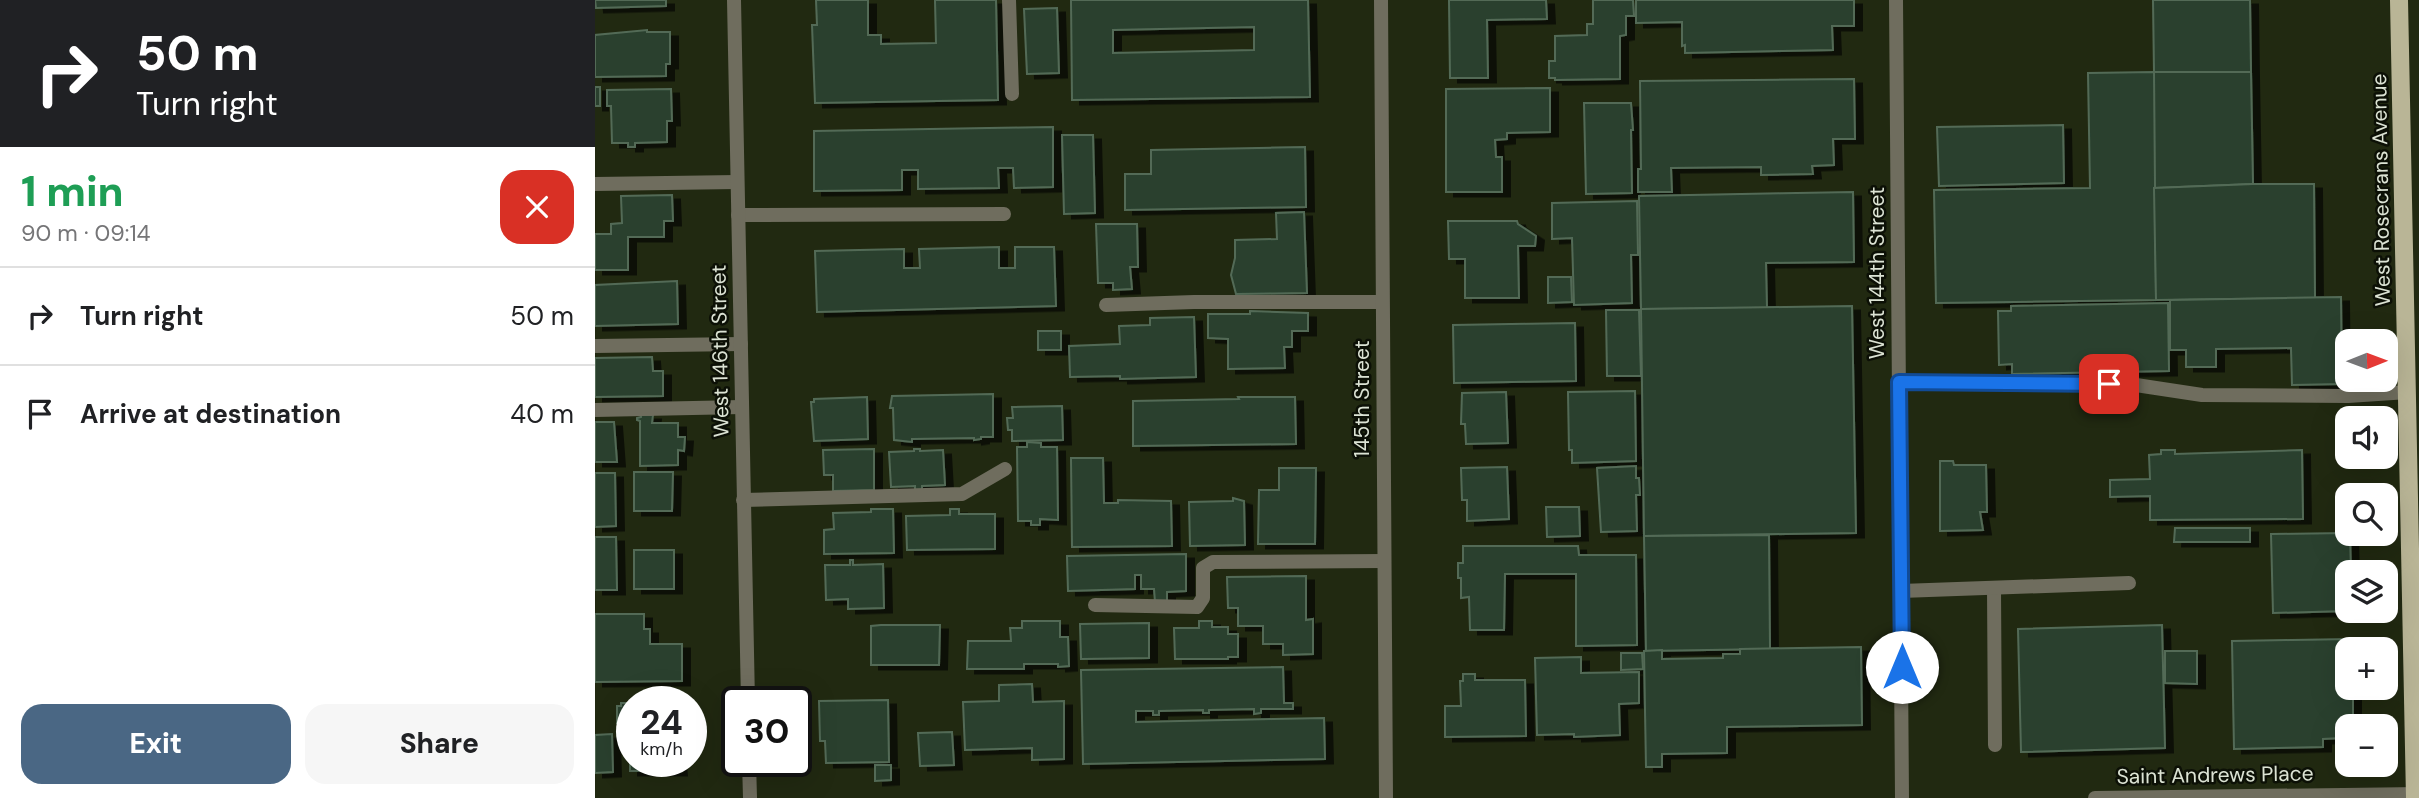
<!DOCTYPE html>
<html lang="en">
<head>
<meta charset="utf-8">
<style>
	:root { --surface:#fff; --page:#f6f6f6; --text:#202124; --muted:#757577; --line:#e0e0e0; --accent:#4a6784 }
	body { margin:0; font-family:"DM Sans",sans-serif; background:var(--page); color:var(--text); height:100vh; display:flex; flex-direction:column; font-size:26px; white-space:nowrap }
	* { box-sizing:border-box; margin:0 }
	p { font-size:23px; color:var(--muted) }
	.icon { flex:none; width:38px; height:38px; fill:none; stroke:currentColor; stroke-width:2; stroke-linecap:round; stroke-linejoin:round }
	.map { position:relative; flex:1; overflow:hidden }
	.sheet { display:flex; flex-direction:column; background:var(--surface); width:595px }
	.sheet>* { flex:none }
	.top-card { background:#202124; color:#fff; overflow:hidden }
	.needle { width:46px; rotate:89deg }
	.controls { position:absolute; left:1740px; top:329px; display:grid; gap:14px }
	.controls a { display:grid; place-items:center; width:63px; height:63px; border-radius:14px; background:var(--surface); box-shadow:0 7px 28px #0002; font-size:35px }
	.speed { position:absolute; left:21px; top:686px; display:flex; gap:14px; font-size:35px; font-weight:700; text-align:center }
	.speed>* { display:grid; place-content:center; width:91px; height:91px; border-radius:50%; background:var(--surface); box-shadow:0 7px 28px #0002; line-height:1 }
	.speed small { font-size:18px; font-weight:400 }
	.speed .limit { border:4px solid #111; border-radius:10px; background:#fff; color:#111 }
	.pin { position:absolute; display:grid; place-items:center; width:60px; height:60px; color:#fff; margin:-30px; border-radius:14px; box-shadow:0 4px 10px #0006 }
	.me { position:absolute; width:77px; margin:-38px; rotate:0deg; stroke-linejoin:round; filter:drop-shadow(0 0 5px #0008) }
	.turn { display:flex; align-items:center; gap:24px; height:147px; padding:0 21px; font-size:32px }
	.turn .icon { width:91px; height:91px; stroke-width:2.5 }
	.turn b { display:block; font-size:49px; line-height:60px }
	.round { display:grid; place-items:center; flex:none; width:74px; height:74px; border-radius:21px; background:var(--page) }
	.overview { display:flex; align-items:center; justify-content:space-between; height:119px; padding:0 21px }
	h1 { font-size:42px; font-weight:800; line-height:52px; color:#1e9e55 }
	.button { display:flex; gap:14px; margin-top:auto; padding:14px 21px }
	.button a { flex:1; height:80px; border-radius:21px; background:var(--accent); color:#fff; font-size:28px; font-weight:800; line-height:80px; text-align:center }
	.button a+a { background:var(--page); color:var(--text) }
	ul { padding:0; list-style:none }
	li { display:flex; align-items:center; gap:21px; height:98px; padding:0 21px; border-top:2px solid var(--line) }
	li div { flex:1 }
	li b { display:block; font-size:26px }
	li em { font-style:normal }
	main { display:flex; flex:1; min-height:0 }
	.map>svg:first-child { display:block }
</style>
</head>
<body>
<main>
<section class="sheet">
<div class="top-card">
<div class="turn"><svg class="icon" aria-label="right" viewBox="0 0 24 24"><path d="M7 20v-9h11M14 6l5 5-5 5"/></svg><div><b>50 m</b>Turn right</div></div>
</div>
<div class="overview"><div><h1>1 min</h1><p>90 m · 09:14</p></div><a class="round" style="background:#d93025;color:#fff"><svg class="icon" aria-label="close" viewBox="0 0 24 24"><path d="M6 6l12 12M18 6L6 18"/></svg></a></div>
<ul>
<li><svg class="icon" aria-label="right" viewBox="0 0 24 24"><path d="M7 20v-9h11M14 6l5 5-5 5"/></svg><div><b>Turn right</b></div><em>50 m</em></li>
<li><svg class="icon" aria-label="arrive" viewBox="0 0 24 24"><path d="M6 21V4h12l-3 4 3 4H6"/></svg><div><b>Arrive at destination</b></div><em>40 m</em></li>
</ul>
<div class="button"><a>Exit</a><a>Share</a></div>
</section>
<div class="map">
<svg width="1824" height="798" viewBox="0 0 1824 798">
	<defs>
		<filter id="shadow"><feDropShadow dx="8" dy="4.5" stdDeviation="0" flood-color="#0009"/></filter>
	</defs>
	<rect width="100%" height="100%" fill="#212911"/>
	<g fill="#29402e" stroke="#536b57" stroke-width="2" fill-rule="evenodd" filter="url(#shadow)">
		<polygon points="0,0 71,0 71,6 1,8"/>
		<polygon points="221,0 273,0 273,35 286,35 286,44 341,43 340,0 401,0 403,100 220,103 217,25 222,25"/>
		<path d="M476,0H713L715,97L477,100ZM659,27V50L518,53V30Z"/>
		<polygon points="854,0 951,0 952,19 892,20 893,78 855,78"/>
		<polygon points="998,0 1038,0 1039,16 1031,16 1031,35 1025,36 1025,79 960,80 960,78 954,78 954,61 960,61 960,36 992,35 992,24 998,24"/>
		<polygon points="1041,0 1259,0 1259,26 1237,26 1238,50 1090,53 1090,45 1087,46 1087,22 1041,23"/>
		<polygon points="1558,0 1655,0 1656,72 1559,72"/>
		<polygon points="462,8 464,73 432,74 429,9"/>
		<polygon points="52,30 52,32 75,32 75,64 71,64 71,76 0,77 0,35"/>
		<polygon points="1559,72 1656,72 1658,184 1559,188"/>
		<polygon points="1559,72 1561,300 1341,303 1339,190 1495,188 1493,73"/>
		<polygon points="1259,79 1260,139 1238,139 1239,165 1217,166 1218,174 1166,175 1166,167 1076,168 1077,192 1043,192 1043,169 1046,169 1045,81"/>
		<rect x="0" y="87" width="5" height="19"/>
		<polygon points="955,88 955,132 912,133 912,139 900,140 901,157 907,157 907,192 851,192 851,89"/>
		<polygon points="76,89 77,121 72,121 72,142 40,143 40,147 33,147 33,143 17,143 16,106 12,106 12,90"/>
		<polygon points="989,103 1036,103 1038,130 1036,130 1037,193 991,194"/>
		<polygon points="1468,125 1469,183 1344,186 1342,127"/>
		<polygon points="458,127 458,187 419,188 418,168 403,168 404,188 323,189 323,170 307,170 307,190 219,191 219,131"/>
		<polygon points="467,135 498,135 500,213 469,214"/>
		<polygon points="710,147 711,207 530,210 530,174 556,174 556,150"/>
		<polygon points="1658,184 1719,184 1720,298 1561,300 1559,188"/>
		<polygon points="1258,192 1259,262 1171,263 1172,308 1046,309 1044,196"/>
		<polygon points="77,195 78,221 69,221 69,237 33,237 33,270 0,270 0,234 16,234 16,224 27,223 26,196"/>
		<polygon points="1042,201 1043,255 1036,255 1037,303 979,305 977,238 957,239 957,203"/>
		<polygon points="709,212 712,293 641,294 636,275 640,258 640,240 682,239 681,213"/>
		<polygon points="853,221 922,221 923,224 941,236 940,246 923,246 924,298 870,298 870,259 854,259"/>
		<polygon points="501,224 542,224 543,267 535,267 537,289 518,290 518,283 503,283"/>
		<polygon points="404,247 404,268 420,268 420,247 459,247 461,306 222,312 220,251 309,249 309,268 325,268 324,249"/>
		<polygon points="953,277 976,277 977,302 953,303"/>
		<polygon points="82,281 83,324 0,326 0,285"/>
		<polygon points="1746,297 1747,384 1697,385 1696,348 1621,349 1621,367 1591,367 1591,350 1575,350 1575,300"/>
		<polygon points="1573,303 1574,371 1417,374 1417,364 1404,365 1403,311 1416,311 1416,306"/>
		<polygon points="1257,306 1261,533 1049,536 1046,309"/>
		<polygon points="1011,310 1044,310 1046,376 1012,376"/>
		<polygon points="655,311 713,313 713,331 697,331 697,347 689,347 690,368 633,369 633,339 613,338 613,314 655,314"/>
		<polygon points="599,317 601,377 525,379 525,376 475,377 474,346 525,344 524,326 555,325 555,318"/>
		<polygon points="980,323 981,381 859,383 858,325"/>
		<rect x="443" y="331" width="23" height="19"/>
		<polygon points="57,357 58,371 68,371 68,396 0,397 0,358"/>
		<polygon points="1040,391 1041,461 977,463 977,450 974,450 973,392"/>
		<polygon points="911,392 913,443 871,444 870,424 866,424 867,393"/>
		<polygon points="398,394 398,437 386,437 386,439 379,440 379,438 317,439 317,442 299,440 298,408 295,408 297,396"/>
		<polygon points="272,397 273,439 219,441 216,402 219,402 219,399"/>
		<polygon points="643,397 700,397 701,444 538,446 538,401 644,399"/>
		<polygon points="467,406 468,440 417,441 417,430 413,430 412,418 418,418 417,407"/>
		<polygon points="46,415 58,415 57,423 83,423 83,437 90,437 89,451 83,450 83,465 45,466 45,421 42,420 42,418 46,417"/>
		<polygon points="0,422 19,422 22,462 0,462"/>
		<polygon points="432,442 446,443 446,447 462,447 463,520 445,519 445,525 436,525 436,521 423,521 422,447 432,447"/>
		<polygon points="279,449 279,490 238,491 238,475 229,475 228,450"/>
		<polygon points="319,449 325,449 325,451 348,450 350,485 327,486 327,490 320,490 320,486 296,487 294,452 319,451"/>
		<polygon points="1566,450 1580,450 1580,454 1707,450 1708,519 1555,520 1555,496 1515,497 1515,480 1555,479 1554,455 1566,454"/>
		<polygon points="476,458 508,458 509,503 523,503 523,500 576,501 577,546 477,547"/>
		<polygon points="1345,461 1358,461 1359,465 1391,465 1392,512 1385,512 1388,530 1345,531"/>
		<polygon points="1041,466 1041,478 1044,478 1045,495 1041,495 1042,531 1006,532 1002,468"/>
		<polygon points="912,467 914,519 872,521 872,500 867,500 866,468"/>
		<polygon points="684,468 721,468 720,544 663,544 664,490 684,490"/>
		<polygon points="39,472 78,472 77,511 39,511"/>
		<polygon points="0,473 20,473 21,526 0,527"/>
		<polygon points="638,498 649,501 650,545 595,546 594,502 638,501"/>
		<polygon points="951,507 984,507 985,536 952,537"/>
		<polygon points="276,509 298,509 299,553 229,554 229,530 239,529 238,513 276,512"/>
		<polygon points="355,509 364,509 364,514 400,514 400,549 312,550 311,516 355,515"/>
		<polygon points="1580,528 1655,528 1655,542 1579,542"/>
		<polygon points="1752,533 1755,534 1756,572 1752,572 1752,611 1678,613 1676,534"/>
		<polygon points="1174,535 1175,649 1051,651 1049,536"/>
		<polygon points="0,537 21,537 22,590 0,590"/>
		<polygon points="868,546 983,546 984,555 1041,555 1042,645 981,646 981,574 910,574 909,630 875,630 874,597 866,598 866,578 863,578 863,563 868,563"/>
		<rect x="39" y="550" width="40" height="39"/>
		<polygon points="591,554 591,591 572,592 572,602 560,602 559,589 546,589 546,575 540,575 540,589 473,591 472,556"/>
		<polygon points="255,560 258,560 258,565 288,564 289,608 253,609 253,599 231,600 230,565 255,565"/>
		<polygon points="711,576 711,620 718,619 718,654 688,655 688,644 668,644 668,626 643,626 643,608 633,608 632,577"/>
		<polygon points="0,614 49,614 49,629 55,629 55,644 87,644 87,681 0,682"/>
		<polygon points="427,621 465,621 465,637 473,637 474,666 463,667 463,664 429,664 429,669 372,669 373,641 416,641 415,628 427,628"/>
		<polygon points="604,621 617,621 617,627 633,627 633,634 643,634 643,657 633,657 633,659 580,659 579,628 604,628"/>
		<polygon points="554,623 554,658 486,659 485,624"/>
		<polygon points="286,625 345,625 344,665 276,665 276,626"/>
		<polygon points="1567,625 1570,748 1426,752 1423,629"/>
		<polygon points="1756,639 1757,649 1752,649 1752,688 1754,688 1754,693 1758,693 1758,718 1746,719 1747,738 1728,739 1728,747 1639,749 1637,641"/>
		<polygon points="1266,647 1267,725 1132,727 1132,753 1067,754 1067,767 1051,767 1049,651 1067,650 1067,659 1128,658 1128,654 1145,654 1145,649"/>
		<polygon points="1570,651 1602,651 1602,684 1570,683"/>
		<polygon points="1026,653 1047,653 1048,669 1026,670"/>
		<polygon points="986,657 986,673 1044,672 1044,703 1024,704 1025,735 979,737 979,734 942,735 940,658"/>
		<polygon points="688,667 689,703 698,703 698,709 666,709 666,713 659,714 659,709 614,710 614,713 608,713 608,710 564,711 564,715 558,715 558,711 541,711 541,722 729,718 730,759 488,764 486,670"/>
		<polygon points="868,674 880,674 880,680 930,680 931,736 850,737 850,706 866,706 865,681 868,681"/>
		<polygon points="437,684 438,702 469,701 469,759 437,760 437,748 370,750 368,702 404,701 404,685"/>
		<polygon points="293,700 294,762 231,763 230,741 225,741 224,701"/>
		<polygon points="26,703 37,703 37,761 83,761 84,771 35,771 35,743 25,743 25,723 22,723 22,706 26,706"/>
		<polygon points="357,732 359,765 325,766 323,733"/>
		<polygon points="17,734 18,772 0,773 0,735"/>
		<polygon points="280,765 296,765 296,780 280,781"/>
	</g>
	<g fill="none" stroke-linecap="round" stroke-linejoin="round">
		<g stroke="#6f6d5e" stroke-width="14">
			<polyline points="414,0 417,94"/>
			<polyline points="0,184 142,182"/>
			<polyline points="143,215 409,214"/>
			<polyline points="511,305 599,302 787,302"/>
			<polyline points="0,346 146,344"/>
			<polyline points="1304,382 1434,382 1541,385 1607,395 1753,396 1813,392"/>
			<polyline points="0,410 147,407"/>
			<polyline points="148,500 367,494 410,469"/>
			<polyline points="1399,589 1400,745"/>
			<polyline points="1306,591 1534,583"/>
			<polyline points="500,605 602,607 608,598 608,568 618,562 789,561"/>
		</g>
		<g stroke="#6f6d5e" stroke-width="14">
			<polyline points="139,0 153,702"/>
			<polyline points="786,0 791,798"/>
			<polyline points="1301,0 1307,798"/>
			<polyline points="154,761 155,798"/>
			<polyline points="1500,798 1824,794"/>
		</g>
		<polyline stroke="#b9b596" stroke-width="18" points="1804,0 1820,798"/>
	</g>
	<g fill="none" stroke-linecap="round" stroke-linejoin="round">
		<defs>
			<polyline id="route" points="1307,667 1304,382 1514,384"/>
		</defs>
		<use href="#route" stroke="#114b97" stroke-width="18"/>
		<use href="#route" stroke="#1a73e8" stroke-width="12"/>
	</g>
	<g text-anchor="middle" dominant-baseline="central" stroke-width="5" stroke-linejoin="round" paint-order="stroke">
		<g font-size="21" fill="#dce3d4" stroke="#0c1006">
			<text transform="translate(1786 190) rotate(-91)">West Rosecrans Avenue</text>
			<text transform="translate(1282 273) rotate(-90)">West 144th Street</text>
			<text transform="translate(125 351) rotate(-91)">West 146th Street</text>
			<text transform="translate(767 399) rotate(-90)">145th Street</text>
			<text transform="translate(1620 775) rotate(-1)">Saint Andrews Place</text>
		</g>
	</g>
</svg>
<div class="controls">
<a><svg class="needle" viewBox="-14 -14 28 28"><path d="M0-13l5 13h-10z" fill="#e53935"/><path d="M0 13l5-13h-10z" fill="#757577"/></svg></a>
<a><svg class="icon" aria-label="sound" viewBox="0 0 24 24"><path d="M4 9h4l5-4v14l-5-4H4zM17 9q2 3 0 6"/></svg></a>
<a><svg class="icon" aria-label="search" viewBox="0 0 24 24"><circle cx="10" cy="10" r="6"/><path d="M15 15l6 6"/></svg></a>
<a><svg class="icon" aria-label="layers" viewBox="0 0 24 24"><path d="M12 4l9 5-9 5-9-5zM3 14l9 5 9-5"/></svg></a>
<a>+</a>
<a>−</a>
</div>
<div class="speed"><div>24<small>km/h</small></div><div class="limit">30</div></div>
<div class="pin" style="left:1514px;top:384px;background:#d93025"><svg class="icon" aria-label="arrive" viewBox="0 0 24 24"><path d="M6 21V4h12l-3 4 3 4H6"/></svg></div>
<svg class="me" style="left:1307px;top:667px" viewBox="-20 -20 40 40"><circle r="19" fill="#fff"/><path d="M0-13L10 11 0 6-10 11z" fill="#1a73e8"/></svg>
</div>
</main>
</body>
</html>
